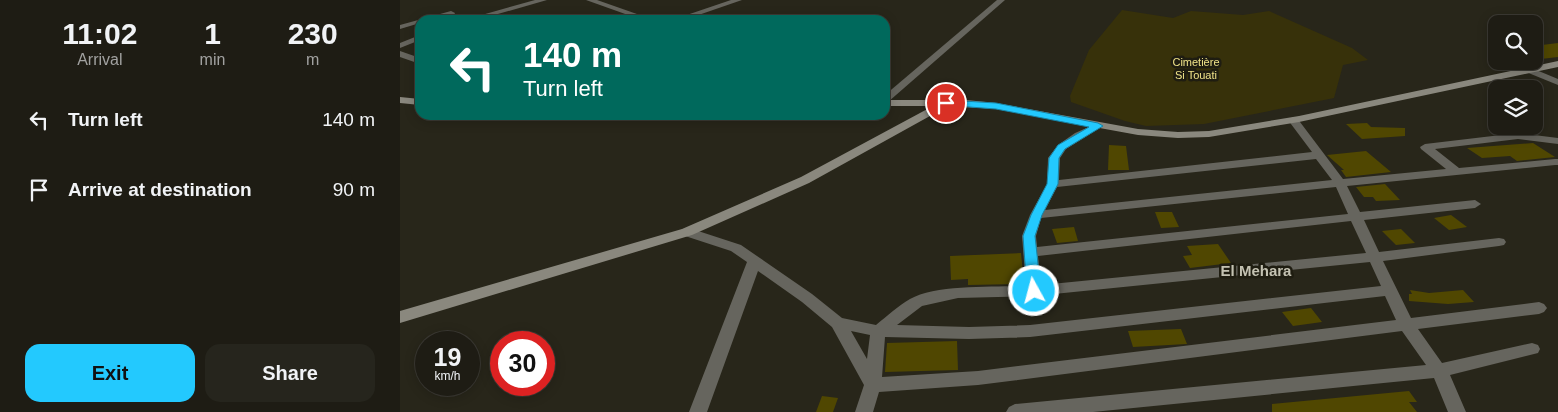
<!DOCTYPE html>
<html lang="en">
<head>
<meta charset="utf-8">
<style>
	:root { --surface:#1e1c14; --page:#26251d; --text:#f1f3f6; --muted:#a1a1a0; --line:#3c3a34; --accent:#23c9fe }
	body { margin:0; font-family:Helvetica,sans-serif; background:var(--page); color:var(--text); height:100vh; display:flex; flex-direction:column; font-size:19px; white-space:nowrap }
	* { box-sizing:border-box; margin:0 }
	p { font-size:16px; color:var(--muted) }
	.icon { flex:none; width:28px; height:28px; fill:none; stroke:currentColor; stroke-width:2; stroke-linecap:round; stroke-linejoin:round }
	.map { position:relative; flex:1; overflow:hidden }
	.panel { display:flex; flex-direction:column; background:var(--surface); width:400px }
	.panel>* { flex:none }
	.guide { position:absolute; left:15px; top:15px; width:475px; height:105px; border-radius:15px; box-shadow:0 2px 12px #0003,0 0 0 1px var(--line); background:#00695c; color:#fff; overflow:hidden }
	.tools { position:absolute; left:1088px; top:15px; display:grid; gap:10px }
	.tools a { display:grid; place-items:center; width:55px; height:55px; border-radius:10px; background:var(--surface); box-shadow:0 2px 12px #0003,0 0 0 1px var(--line); font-size:25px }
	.speed { position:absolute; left:15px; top:331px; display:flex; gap:10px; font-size:25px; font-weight:700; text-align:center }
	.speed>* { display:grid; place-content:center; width:65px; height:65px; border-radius:50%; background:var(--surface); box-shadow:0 2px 12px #0003,0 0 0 1px var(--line); line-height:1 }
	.speed small { font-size:12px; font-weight:400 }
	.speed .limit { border:8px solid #d22; background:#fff; color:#111 }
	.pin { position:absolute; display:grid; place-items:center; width:42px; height:42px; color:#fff; margin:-21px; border:2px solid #fff; border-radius:50%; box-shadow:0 1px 5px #0007 }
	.me { position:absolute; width:55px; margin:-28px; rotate:353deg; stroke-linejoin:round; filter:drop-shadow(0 0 4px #0008) }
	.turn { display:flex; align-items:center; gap:18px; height:105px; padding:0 25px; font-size:22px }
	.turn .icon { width:65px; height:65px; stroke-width:2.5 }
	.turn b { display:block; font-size:35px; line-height:42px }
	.eta { display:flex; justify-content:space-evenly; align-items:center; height:85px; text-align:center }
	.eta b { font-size:30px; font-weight:800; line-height:35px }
	.cta { display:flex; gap:10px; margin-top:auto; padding:10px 25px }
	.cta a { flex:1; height:58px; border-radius:15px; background:var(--accent); color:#111; font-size:20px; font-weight:800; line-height:58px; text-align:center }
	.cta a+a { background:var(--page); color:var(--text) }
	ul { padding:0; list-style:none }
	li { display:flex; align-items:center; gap:15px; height:70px; padding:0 25px }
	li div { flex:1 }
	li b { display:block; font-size:19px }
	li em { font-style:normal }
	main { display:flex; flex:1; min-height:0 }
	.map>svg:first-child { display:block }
</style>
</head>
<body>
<main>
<section class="panel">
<div class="eta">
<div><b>11:02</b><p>Arrival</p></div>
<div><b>1</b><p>min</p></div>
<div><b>230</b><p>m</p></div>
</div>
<ul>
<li><svg class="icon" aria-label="left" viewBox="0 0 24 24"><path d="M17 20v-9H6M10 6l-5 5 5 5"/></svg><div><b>Turn left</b></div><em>140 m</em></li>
<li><svg class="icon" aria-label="arrive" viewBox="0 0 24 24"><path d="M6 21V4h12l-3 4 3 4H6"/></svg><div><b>Arrive at destination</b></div><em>90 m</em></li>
</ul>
<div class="cta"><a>Exit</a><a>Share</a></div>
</section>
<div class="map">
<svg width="1158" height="412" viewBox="0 0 1158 412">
	<rect width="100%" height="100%" fill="#28261a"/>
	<polygon fill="#37310a" points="722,10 773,18 791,11 843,15 869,11 952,48 968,60 943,65 934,98 804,124 746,126 725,121 671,102 670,96 689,50"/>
	<g fill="#504701">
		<polygon points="1158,43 1158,57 1141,59 1134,56 1134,46"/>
		<polygon points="967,123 971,127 1005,128 1005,136 962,139 946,124"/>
		<polygon points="1133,143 1155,157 1117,161 1110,156 1082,158 1067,148"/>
		<polygon points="709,145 726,146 729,170 708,170"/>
		<polygon points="966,151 991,172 946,177 941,170 944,170 927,155"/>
		<polygon points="985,184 1000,200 976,201 973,197 964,197 956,187"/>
		<polygon points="755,212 772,212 779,227 761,228"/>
		<polygon points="1051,215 1067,227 1049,230 1034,218"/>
		<polygon points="674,227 678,241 657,243 652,229"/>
		<polygon points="1001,229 1015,243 996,245 982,231"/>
		<polygon points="818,244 831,263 790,268 783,256 792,255 787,246"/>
		<polygon points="621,253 624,284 568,285 568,279 551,280 550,256"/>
		<polygon points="1010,290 1029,293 1063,290 1074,302 1048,304 1009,301 1009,294 1012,294"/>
		<polygon points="911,308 922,322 893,326 882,312"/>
		<polygon points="781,329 787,344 733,347 728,331"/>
		<polygon points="557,341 558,370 485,372 487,343"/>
		<polygon points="1009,391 1017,402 1009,402 1017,412 872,412 872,404"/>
		<polygon points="422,396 438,398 433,412 416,412"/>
	</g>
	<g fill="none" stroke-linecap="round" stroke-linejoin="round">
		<g fill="#66655e" fill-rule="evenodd">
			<polygon points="135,0 147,0 77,20 64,20"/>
			<polygon points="186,0 197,0 254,20 242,20"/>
			<polygon points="331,0 342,0 284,20 272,20"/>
			<polygon points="597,0 605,0 488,102 485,103 485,95"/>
			<polygon points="51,11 55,13 54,15 33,20 20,20 20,23 0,29 0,25"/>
			<polygon points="20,35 20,40 0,48 0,43"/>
			<polygon points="0,51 20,58 20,64 0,57"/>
			<polygon points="1129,67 1158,79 1158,85 1126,72 1125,70"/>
			<path d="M893,117L897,118L943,179L1046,169L1021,149L1020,147L1025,144L1118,133L1158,138V144L1118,139L1035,149L1059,168L1155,159H1158V165H1155L947,186L960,212L1075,200L1081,204L1075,208L964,220L979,252L1099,238L1104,239L1106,242L1104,245L1099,246L983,261L1011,318L1139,302L1144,304L1147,308L1144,312L1139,314L1018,329L1042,363L1132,343L1138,345L1140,349L1138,353L1050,375L1066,412H1048L1034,378L693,412H606L609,407L615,404L1026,365L1002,331L578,385L479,392L473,412H455L464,385L432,327L402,302L358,271L307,412H289L347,262L331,251L282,235L280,232L282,229H292L341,245L412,294L442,318L476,325C487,316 498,306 510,299C536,284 596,287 626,286L622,236L630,215L647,184L648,158L658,145L675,133L698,123L703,126L666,149L660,158L659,180L912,152L888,120ZM916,159L932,180L645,210L657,187ZM936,187L948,214L637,247L636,236L641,218ZM951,221L966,253L641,285L638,256ZM970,262L981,286L630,325L569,327L497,325L522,306L558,298L634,296ZM985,296L996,320L578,371L482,377L485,337L569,339L630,337ZM451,331L470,335L467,359Z"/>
		</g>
		<g fill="#8a887e" fill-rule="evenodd">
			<polygon points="1158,61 1158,67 899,122 809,137 778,138 738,135 596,109 548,106 409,183 292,235 0,323 0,311 282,229 401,177 533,106 485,106 485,100 566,100 596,103 738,129 778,132 809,131 899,116"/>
			<polygon points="0,97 20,99 20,105 0,103"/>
		</g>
	</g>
	<polygon fill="#23c9fe" stroke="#1783a5" points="546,100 596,103 698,123 703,126 665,149 659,158 658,184 642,215 635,236 641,291 639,294 629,294 627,291 623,236 631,215 647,184 649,158 658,145 689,127 596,109 543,105 542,103"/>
	<g text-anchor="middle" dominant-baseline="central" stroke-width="5" stroke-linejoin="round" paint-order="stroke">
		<g font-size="11" fill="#efe288" stroke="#1f1d11">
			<text x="796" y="62">Cimetière<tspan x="796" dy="13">Si Touati</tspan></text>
		</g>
		<g font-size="15" font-weight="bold" fill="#c4c2b2" stroke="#1f1d11">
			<text x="856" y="270">El Mehara</text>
		</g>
	</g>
</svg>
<div class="tools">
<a><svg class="icon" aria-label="search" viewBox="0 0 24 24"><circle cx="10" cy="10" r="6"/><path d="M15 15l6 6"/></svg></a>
<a><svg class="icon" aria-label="layers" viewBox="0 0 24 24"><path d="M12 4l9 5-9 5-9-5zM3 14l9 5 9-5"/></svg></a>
</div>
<div class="speed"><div>19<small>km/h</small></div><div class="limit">30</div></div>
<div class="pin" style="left:546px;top:103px;background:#d93025"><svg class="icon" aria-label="arrive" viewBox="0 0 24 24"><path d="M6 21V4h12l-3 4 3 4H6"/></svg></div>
<svg class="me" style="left:634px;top:291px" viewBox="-20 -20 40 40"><circle r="17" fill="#23c9fe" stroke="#fff" stroke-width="3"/><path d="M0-11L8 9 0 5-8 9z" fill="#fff"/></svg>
<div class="guide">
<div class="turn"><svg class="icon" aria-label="left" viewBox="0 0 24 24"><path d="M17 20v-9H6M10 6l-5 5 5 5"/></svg><div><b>140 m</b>Turn left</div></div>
</div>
</div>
</main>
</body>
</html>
